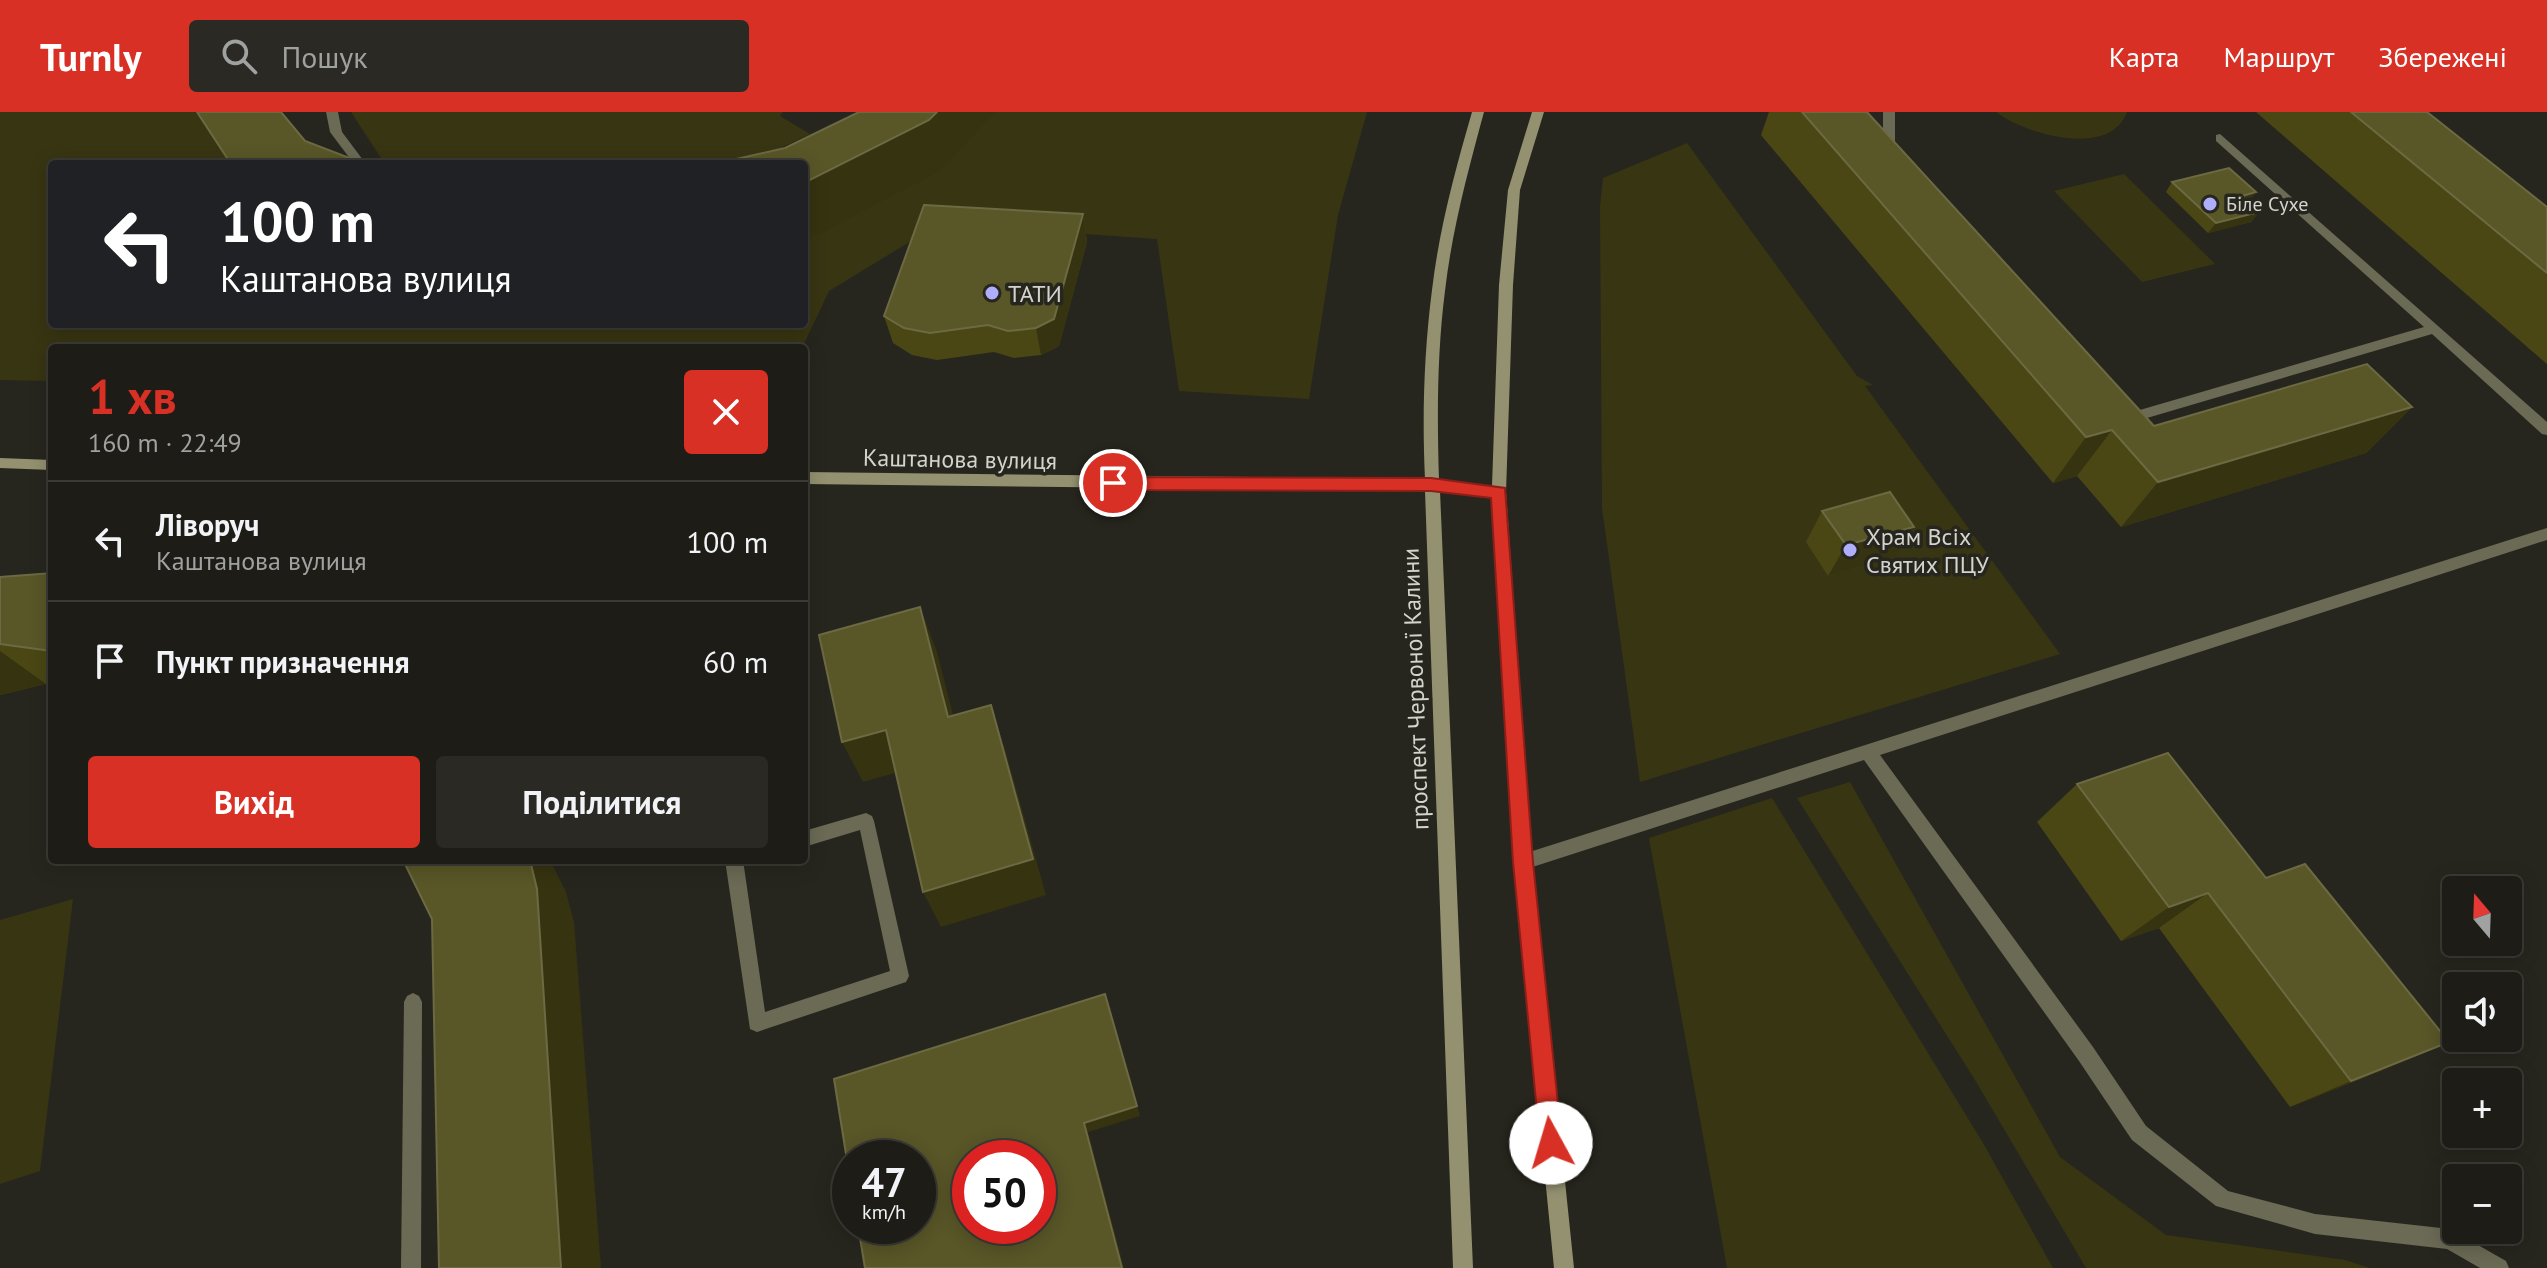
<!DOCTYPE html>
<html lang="uk">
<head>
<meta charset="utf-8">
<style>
	:root { --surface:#1d1c16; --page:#2a2923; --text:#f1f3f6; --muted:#a0a1a1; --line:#3b3a35; --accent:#d93025 }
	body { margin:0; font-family:"PT Sans",sans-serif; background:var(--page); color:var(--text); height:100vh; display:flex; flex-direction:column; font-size:30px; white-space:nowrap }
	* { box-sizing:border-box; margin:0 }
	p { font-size:26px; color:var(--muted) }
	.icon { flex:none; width:44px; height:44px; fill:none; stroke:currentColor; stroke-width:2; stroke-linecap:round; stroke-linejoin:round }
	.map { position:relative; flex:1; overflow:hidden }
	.panel { position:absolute; left:48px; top:232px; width:760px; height:520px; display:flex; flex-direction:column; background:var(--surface); border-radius:8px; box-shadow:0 4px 20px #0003,0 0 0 2px var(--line) }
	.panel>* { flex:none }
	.top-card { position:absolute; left:48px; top:48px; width:760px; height:168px; border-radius:8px; box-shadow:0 4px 20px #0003,0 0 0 2px var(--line); background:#202124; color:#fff; overflow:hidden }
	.needle { width:52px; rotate:341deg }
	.controls { position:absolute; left:2442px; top:764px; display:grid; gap:16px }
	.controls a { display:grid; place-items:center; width:80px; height:80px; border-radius:8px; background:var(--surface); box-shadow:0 4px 20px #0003,0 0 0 2px var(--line); font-size:40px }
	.speed { position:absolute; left:832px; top:1028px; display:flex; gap:16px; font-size:40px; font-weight:700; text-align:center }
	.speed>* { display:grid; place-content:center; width:104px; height:104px; border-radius:50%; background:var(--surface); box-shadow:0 4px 20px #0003,0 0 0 2px var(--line); line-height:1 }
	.speed small { font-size:20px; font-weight:400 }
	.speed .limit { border:12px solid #d22; background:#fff; color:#111 }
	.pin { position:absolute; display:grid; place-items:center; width:68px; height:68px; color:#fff; margin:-34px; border:4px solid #fff; border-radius:50%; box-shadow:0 2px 8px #0007 }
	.me { position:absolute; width:88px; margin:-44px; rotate:354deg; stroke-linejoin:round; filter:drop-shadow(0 0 6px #0008) }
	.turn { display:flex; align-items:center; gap:28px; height:168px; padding:0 40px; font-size:36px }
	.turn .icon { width:104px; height:104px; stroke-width:2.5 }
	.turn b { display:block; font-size:56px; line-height:68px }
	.round { display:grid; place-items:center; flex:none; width:84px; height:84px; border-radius:8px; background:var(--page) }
	.headline { display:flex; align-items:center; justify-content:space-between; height:136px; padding:0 40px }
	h1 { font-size:48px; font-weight:800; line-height:60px; color:var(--accent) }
	.action { display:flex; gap:16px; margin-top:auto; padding:16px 40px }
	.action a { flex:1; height:92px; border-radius:8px; background:var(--accent); color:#fff; font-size:32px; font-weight:800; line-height:92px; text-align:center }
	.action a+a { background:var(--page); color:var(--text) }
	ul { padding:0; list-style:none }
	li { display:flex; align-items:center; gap:24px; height:120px; padding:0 40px; border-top:2px solid var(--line) }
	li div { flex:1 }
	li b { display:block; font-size:30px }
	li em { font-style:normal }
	header { display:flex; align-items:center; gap:48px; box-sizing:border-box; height:112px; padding:0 40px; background:var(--accent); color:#fff }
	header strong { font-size:38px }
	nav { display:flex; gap:44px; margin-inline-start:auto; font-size:28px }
	.search { width:560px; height:72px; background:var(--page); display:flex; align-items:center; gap:20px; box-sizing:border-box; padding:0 28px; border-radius:8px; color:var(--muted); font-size:30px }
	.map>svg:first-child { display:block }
</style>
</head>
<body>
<header>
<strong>Turnly</strong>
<div class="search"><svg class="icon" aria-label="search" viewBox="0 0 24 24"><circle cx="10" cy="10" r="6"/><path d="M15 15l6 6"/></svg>Пошук</div>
<nav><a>Карта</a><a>Маршрут</a><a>Збережені</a></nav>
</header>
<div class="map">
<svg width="2547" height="1156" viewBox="0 0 2547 1156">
	<rect width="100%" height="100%" fill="#27261e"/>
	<g fill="#383513">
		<polygon points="0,0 217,0 236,52 52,52 52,212 804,212 804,125 995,0 1367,0 1338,103 1309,287 1179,279 1157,127 939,112 829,179 802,236 52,236 52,269 0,268"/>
		<polygon points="351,0 783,0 780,4 810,22 747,52 385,52"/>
		<path d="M1996,0H2127C2110,47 2025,22 1996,0Z"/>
		<polygon points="1687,31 1857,264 1873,273 1865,274 2060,542 1640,670 1602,396 1600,94 1603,66"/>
		<polygon points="2124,62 2215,152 2142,170 2054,79"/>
		<polygon points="1850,670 2060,1045 2166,1123 2345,1148 2370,1156 2086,1156 1975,968 1797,686"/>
		<polygon points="1772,686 1983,1031 2053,1156 1727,1156 1649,726"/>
		<polygon points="73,787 40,1059 0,1072 0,808"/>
	</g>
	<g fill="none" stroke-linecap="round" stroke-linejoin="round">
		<g fill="#6b6a55" fill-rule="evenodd">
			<polygon points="326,0 338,0 342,20 366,52 354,52 330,20"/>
			<polygon points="1883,0 1895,0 1895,39 1899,45 1893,49 1883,40"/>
			<polygon points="2220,22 2547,310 2547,323 2542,322 2432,222 2130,311 2125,310 2119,302 2121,298 2126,297 2133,300 2424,215 2216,29 2216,23"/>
			<polygon points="2547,416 2547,428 1880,643 2093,935 2146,1014 2228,1079 2315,1102 2450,1117 2506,1149 2509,1156 2480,1156 2447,1137 2315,1122 2216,1094 2132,1028 2079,949 1864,648 1523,758 1517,756 1514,750 1517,744 1523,742"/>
			<polygon points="866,701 872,704 874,709 909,864 906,870 757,920 750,917 725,748 743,748 765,900 890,859 860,718 804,735 804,719"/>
			<polygon points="413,881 419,884 422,890 421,1156 401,1156 404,890 407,884"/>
		</g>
		<g fill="#939170" fill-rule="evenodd">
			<path d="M1472,0H1484C1468,59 1452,118 1445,179C1437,241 1437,306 1439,368L1492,374L1499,173L1508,78L1532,0H1544L1520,78L1513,173L1506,380L1532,750L1574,1156H1554L1514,750L1492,385L1440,379L1473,1156H1453L1425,379L804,372V360L1425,367C1422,305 1424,240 1432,178C1439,118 1455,59 1472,0Z"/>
			<polygon points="0,346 52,348 52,358 0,356"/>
		</g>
	</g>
	<g fill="#4a4714">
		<polygon points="1769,0 1867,0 2154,314 2412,295 2366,341 2121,415 2077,364 2053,371 1761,23"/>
		<polygon points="2256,0 2427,0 2547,95 2547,252"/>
		<polygon points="2172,70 2248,90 2259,100 2251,110 2208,121 2166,80"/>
		<polygon points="1083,102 1087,130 1059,234 1041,243 1014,246 994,240 937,248 912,243 893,231 884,204"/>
		<polygon points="1822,399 1895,445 1828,464 1806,430"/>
		<polygon points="52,461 52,573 46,572 0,583 0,465"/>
		<polygon points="2168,641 2383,958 2290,995 2159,816 2121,829 2037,710 2077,672"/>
	</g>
	<g fill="#363310">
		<polygon points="937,0 995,0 941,58 823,120 804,125 804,71"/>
		<polygon points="2256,80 2249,90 2242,84"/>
		<polygon points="2259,100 2251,110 2208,121 2216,111"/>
		<polygon points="1083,102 1087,130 1059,234 1041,243 1036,216"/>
		<polygon points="2412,295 2366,341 2121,415 2158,370"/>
		<polygon points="2112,318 2077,364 2053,371 2086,325"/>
		<polygon points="1914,415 1895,445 1828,464 1846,433"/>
		<polygon points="920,495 937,540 964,646 948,605"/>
		<polygon points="0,539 46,572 0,583"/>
		<polygon points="991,593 1004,634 1046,783 941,815 923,780"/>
		<polygon points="886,618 905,658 863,670 842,630"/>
		<polygon points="530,748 550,748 566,780 574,810 601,1156 561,1156"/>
		<polygon points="2208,781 2159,816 2121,829 2169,795"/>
		<polygon points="1105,882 1140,1004 1088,1020 1124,1156 1122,1156 1084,1011"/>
		<polygon points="2449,930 2383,958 2290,995 2351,969"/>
	</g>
	<g fill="#595628" stroke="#6c6a42" stroke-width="2" fill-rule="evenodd">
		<polygon points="197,0 281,0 305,29 365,52 231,52"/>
		<polygon points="859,0 937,0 929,8 804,71 804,52 714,52 785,36"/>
		<polygon points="1802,0 1867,0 2154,314 2367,252 2412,295 2158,370 2112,318 2086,325"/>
		<polygon points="2351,0 2427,0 2547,95 2547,161"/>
		<polygon points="2229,56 2256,80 2242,84 2259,100 2216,111 2172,70"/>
		<polygon points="924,93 1083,102 1054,207 1036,216 1008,219 988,213 930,221 904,216 884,204"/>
		<polygon points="1890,380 1914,415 1846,433 1822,399"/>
		<polygon points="52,461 52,539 0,532 0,465"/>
		<polygon points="920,495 948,605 991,593 1033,747 923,780 886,618 842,630 819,523"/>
		<polygon points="2168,641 2266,766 2305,752 2449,930 2351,969 2208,781 2169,795 2077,672"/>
		<polygon points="403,748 530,748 537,777 561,1156 439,1156 432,807"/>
		<path d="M1105,882L1137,994L1084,1011L1122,1156H865L858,1114H918V1046H850V1067L834,967ZM970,1046H1038V1114H970Z"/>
	</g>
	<polygon fill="#d93025" stroke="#8d1f18" stroke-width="2" points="1113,365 1431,366 1505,376 1533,750 1562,1031 1559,1039 1551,1042 1543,1039 1540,1031 1513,750 1491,386 1431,379 1113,378 1105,371"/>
	<g fill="#afaefa" stroke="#27261e" stroke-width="3">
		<circle cx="2210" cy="92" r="8"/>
		<circle cx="992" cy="181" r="8"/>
		<circle cx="1850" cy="438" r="8"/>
	</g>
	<g text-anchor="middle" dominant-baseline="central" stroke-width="7" stroke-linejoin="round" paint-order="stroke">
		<g font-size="20" fill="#d4d4cf" stroke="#27261e" text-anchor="start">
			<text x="2226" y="92">Біле Сухе</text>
		</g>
		<g font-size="24" fill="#d4d4cf" stroke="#27261e" text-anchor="start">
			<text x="1008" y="181">ТАТИ</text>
			<text x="1866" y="424">Храм Всіх<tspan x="1866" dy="28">Святих ПЦУ</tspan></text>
		</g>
		<g font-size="24" fill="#d4d4cf" stroke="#27261e">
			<text transform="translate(960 347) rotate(1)">Каштанова вулиця</text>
			<text transform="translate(1415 577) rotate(-92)">проспект Червоної Калини</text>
		</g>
	</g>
</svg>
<div class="controls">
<a><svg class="needle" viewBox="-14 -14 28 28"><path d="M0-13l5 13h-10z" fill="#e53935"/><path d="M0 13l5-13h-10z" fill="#a0a1a1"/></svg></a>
<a><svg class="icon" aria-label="sound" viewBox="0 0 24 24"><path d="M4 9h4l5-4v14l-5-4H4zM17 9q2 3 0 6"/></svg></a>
<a>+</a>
<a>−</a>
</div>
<div class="speed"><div>47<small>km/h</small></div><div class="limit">50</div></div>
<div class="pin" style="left:1113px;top:371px;background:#d93025"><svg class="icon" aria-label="arrive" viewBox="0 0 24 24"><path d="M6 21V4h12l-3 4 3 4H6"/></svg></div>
<svg class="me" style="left:1551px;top:1031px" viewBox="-20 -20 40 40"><circle r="19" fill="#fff"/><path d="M0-13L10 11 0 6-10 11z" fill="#d93025"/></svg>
<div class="top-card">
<div class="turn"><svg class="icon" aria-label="left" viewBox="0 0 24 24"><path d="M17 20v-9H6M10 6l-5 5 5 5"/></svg><div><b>100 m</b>Каштанова вулиця</div></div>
</div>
<section class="panel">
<div class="headline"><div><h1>1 хв</h1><p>160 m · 22:49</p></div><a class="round" style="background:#d93025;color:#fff"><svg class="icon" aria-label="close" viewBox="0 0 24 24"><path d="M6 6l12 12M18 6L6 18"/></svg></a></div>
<ul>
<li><svg class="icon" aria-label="left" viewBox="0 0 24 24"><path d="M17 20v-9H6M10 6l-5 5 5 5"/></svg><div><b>Ліворуч</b><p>Каштанова вулиця</p></div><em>100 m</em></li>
<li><svg class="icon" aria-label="arrive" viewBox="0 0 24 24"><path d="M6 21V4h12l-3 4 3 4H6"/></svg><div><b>Пункт призначення</b></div><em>60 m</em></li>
</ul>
<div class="action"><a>Вихід</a><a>Поділитися</a></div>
</section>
</div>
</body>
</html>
